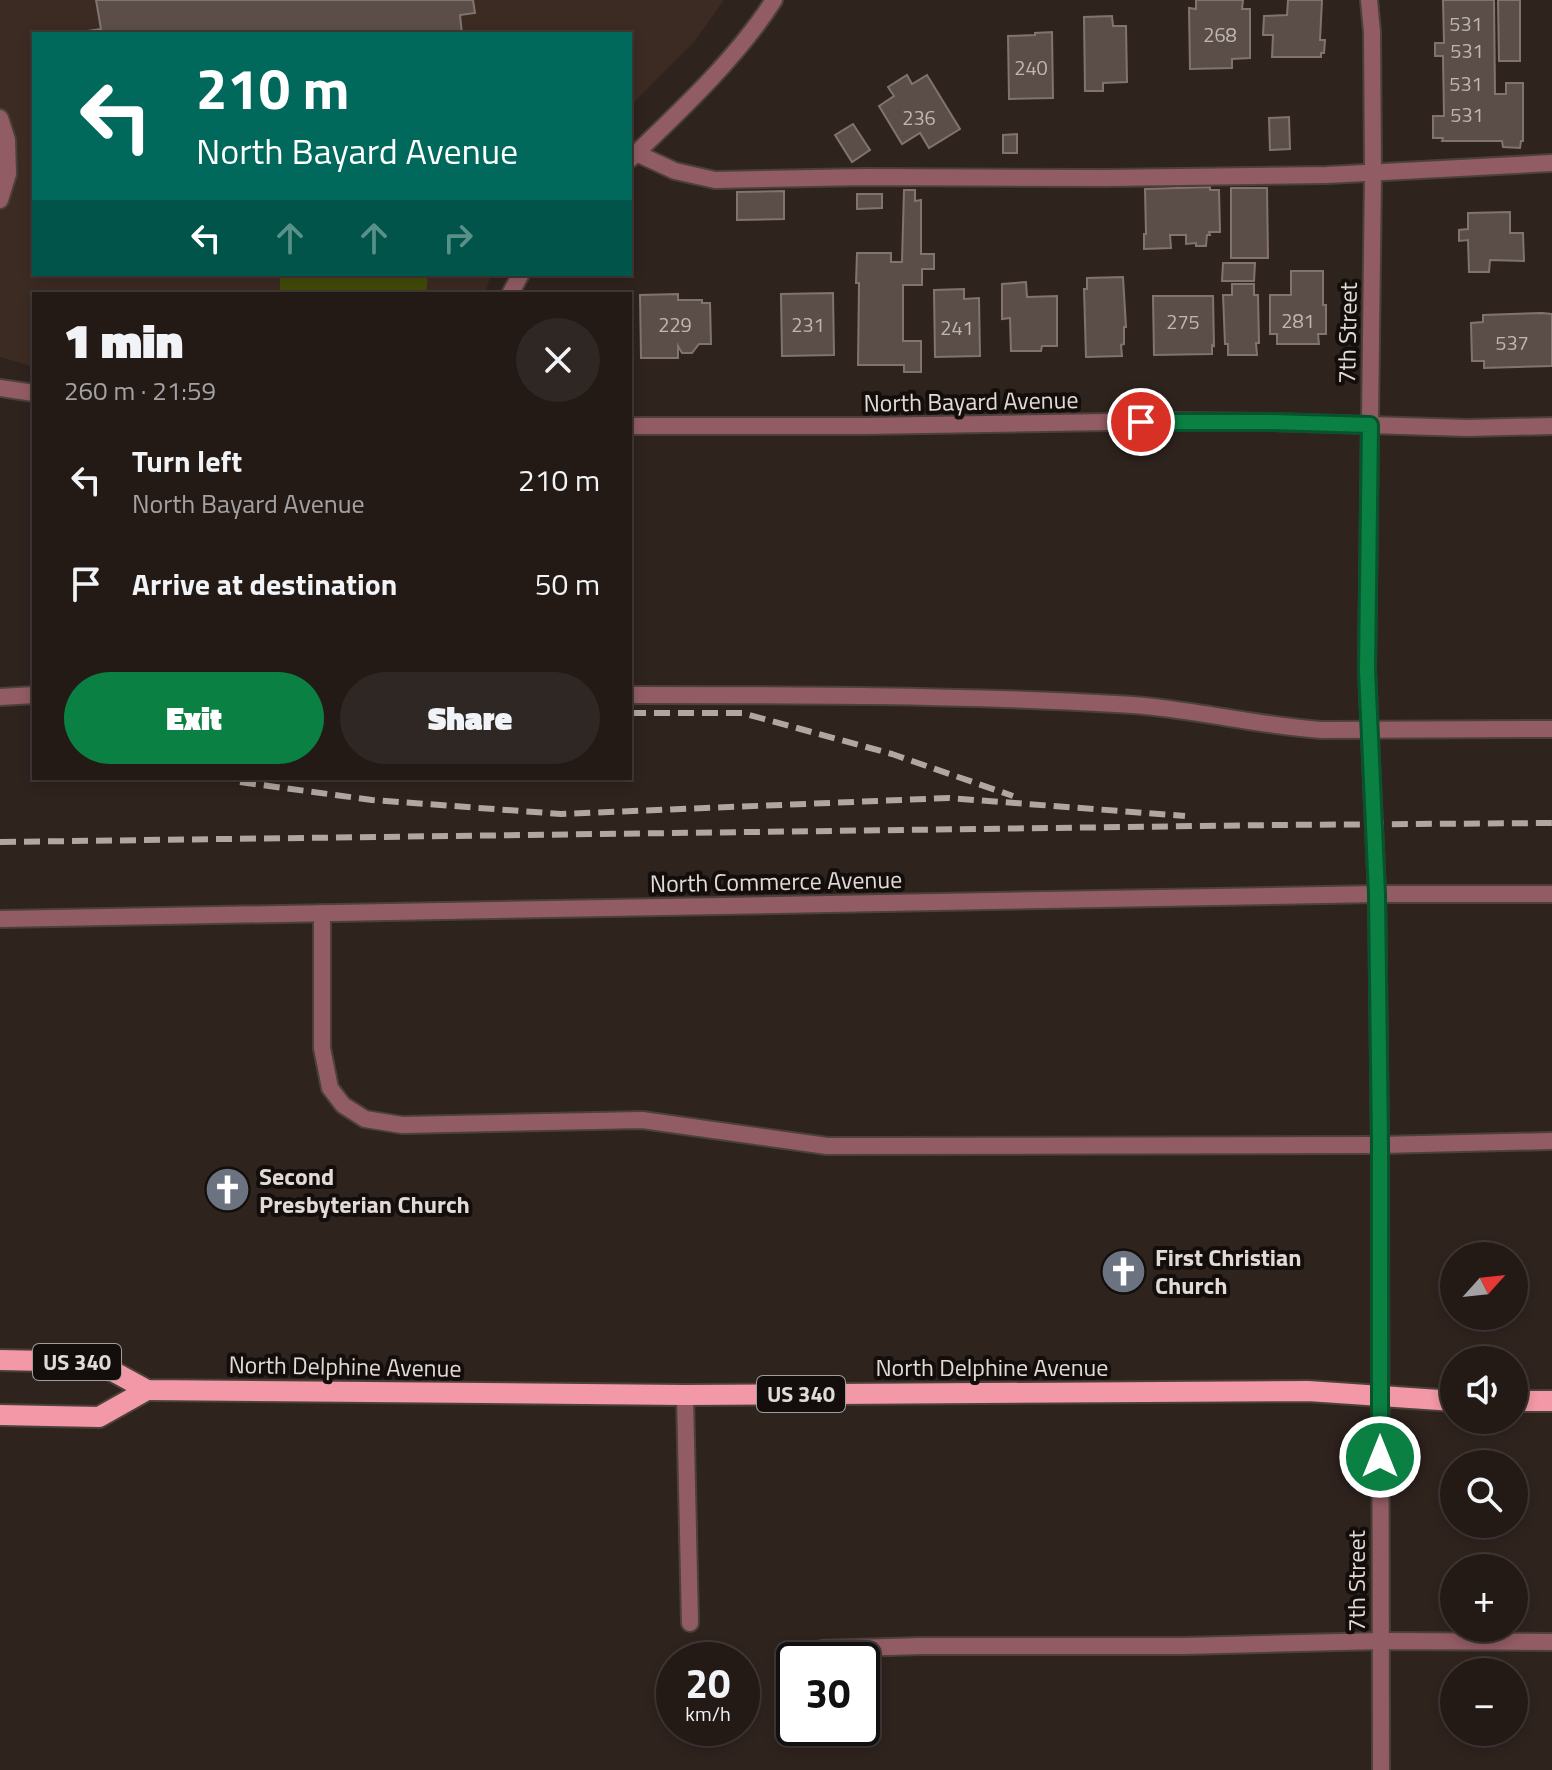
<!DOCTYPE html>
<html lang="en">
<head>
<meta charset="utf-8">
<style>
	:root { --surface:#231a16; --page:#2f2723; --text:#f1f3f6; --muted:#a3a1a1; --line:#403835; --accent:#0b8043 }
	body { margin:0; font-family:"Titillium Web",sans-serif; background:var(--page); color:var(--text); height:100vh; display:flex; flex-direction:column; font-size:30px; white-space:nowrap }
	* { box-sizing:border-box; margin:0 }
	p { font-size:26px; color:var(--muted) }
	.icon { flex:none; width:44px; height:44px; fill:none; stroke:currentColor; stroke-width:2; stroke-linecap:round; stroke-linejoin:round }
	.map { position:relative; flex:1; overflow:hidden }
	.sheet { position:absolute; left:32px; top:292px; width:600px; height:488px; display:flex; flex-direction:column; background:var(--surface); border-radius:0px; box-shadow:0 4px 12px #0003,0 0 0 2px var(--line) }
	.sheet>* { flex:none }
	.guide { position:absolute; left:32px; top:32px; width:600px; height:244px; border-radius:0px; box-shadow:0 4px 12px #0003,0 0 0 2px var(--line); background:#00695c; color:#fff; overflow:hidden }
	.needle { width:52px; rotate:63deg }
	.controls { position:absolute; left:1440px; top:1242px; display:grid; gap:16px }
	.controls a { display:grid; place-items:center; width:88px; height:88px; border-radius:50%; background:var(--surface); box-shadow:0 4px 12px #0003,0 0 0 2px var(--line); font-size:40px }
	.speed { position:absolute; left:656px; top:1642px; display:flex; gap:16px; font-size:40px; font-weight:700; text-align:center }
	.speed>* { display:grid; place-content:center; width:104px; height:104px; border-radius:50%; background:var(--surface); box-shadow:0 4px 12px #0003,0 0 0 2px var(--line); line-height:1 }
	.speed small { font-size:20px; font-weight:400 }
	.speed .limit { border:4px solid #111; border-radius:12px; background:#fff; color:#111 }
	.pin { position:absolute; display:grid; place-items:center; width:68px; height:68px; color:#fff; margin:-34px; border:4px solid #fff; border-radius:50%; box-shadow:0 2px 8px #0007 }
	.me { position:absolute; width:88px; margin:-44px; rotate:0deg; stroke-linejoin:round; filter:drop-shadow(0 0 6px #0008) }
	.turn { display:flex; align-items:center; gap:28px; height:168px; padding:0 32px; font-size:36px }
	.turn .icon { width:104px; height:104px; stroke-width:2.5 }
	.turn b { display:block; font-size:56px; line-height:68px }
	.lanes { display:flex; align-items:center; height:76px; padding:0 32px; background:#0003; justify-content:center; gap:40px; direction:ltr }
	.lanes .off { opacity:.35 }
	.round { display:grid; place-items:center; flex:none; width:84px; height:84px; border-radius:42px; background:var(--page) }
	.summary { display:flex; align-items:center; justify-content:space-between; height:136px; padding:0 32px }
	h1 { font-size:48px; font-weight:800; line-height:60px }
	.cta { display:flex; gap:16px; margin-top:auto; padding:16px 32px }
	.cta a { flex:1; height:92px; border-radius:48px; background:var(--accent); color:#fff; font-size:32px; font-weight:800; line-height:92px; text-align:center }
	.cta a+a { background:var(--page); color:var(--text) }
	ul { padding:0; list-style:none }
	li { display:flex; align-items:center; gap:24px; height:104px; padding:0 32px }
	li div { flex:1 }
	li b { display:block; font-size:30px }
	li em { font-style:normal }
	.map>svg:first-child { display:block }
</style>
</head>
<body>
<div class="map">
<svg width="1552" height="1770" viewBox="0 0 1552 1770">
	<rect width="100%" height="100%" fill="#2f231e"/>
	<polygon fill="#3c2b22" points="0,0 724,0 694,42 630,106 630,34 34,34 34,274 491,274 485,294 34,294 34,367 0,357"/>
	<polygon fill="#424b09" points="280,274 428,274 426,294 280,294"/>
	<g fill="#5b4e48" stroke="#82736d" stroke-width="2">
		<polygon points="96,0 473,0 475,13 460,15 462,34 88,34 87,31 101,29"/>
		<polygon points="1196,0 1243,0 1242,9 1250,9 1250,58 1232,59 1232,68 1190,69 1189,8 1196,9"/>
		<polygon points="1288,0 1322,0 1320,40 1325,40 1324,53 1321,53 1321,57 1272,57 1273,35 1263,35 1264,16 1287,15"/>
		<polygon points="1443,0 1494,0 1495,94 1506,94 1506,83 1523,83 1523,141 1521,141 1520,148 1503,147 1502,141 1442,141 1443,138 1433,138 1433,116 1444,116 1443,56 1435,56 1435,43 1444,43"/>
		<polygon points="1498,0 1520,0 1520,61 1499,61"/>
		<polygon points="1112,16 1113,26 1126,26 1127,82 1103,83 1103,91 1085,91 1084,17"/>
		<polygon points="1052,32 1053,98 1009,99 1008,36 1035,35 1035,33"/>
		<polygon points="907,75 912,84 927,75 960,129 929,148 920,133 902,144 879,106 894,96 888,87"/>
		<polygon points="1289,117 1290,149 1270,150 1269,118"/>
		<polygon points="853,124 870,150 852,162 835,135"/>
		<polygon points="1017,134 1017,153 1003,153 1003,135"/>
		<polygon points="1210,187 1210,190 1219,190 1220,232 1209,232 1210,235 1207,235 1206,246 1196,246 1196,243 1186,244 1186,235 1170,235 1171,248 1144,249 1144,234 1146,234 1145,189"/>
		<polygon points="1231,188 1267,188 1268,258 1231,258"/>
		<polygon points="904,190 915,190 915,201 921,200 921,254 934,254 934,269 922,269 922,285 903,285 903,341 921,341 921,372 904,372 904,365 858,365 859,283 856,283 857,253 891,253 891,262 902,262"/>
		<polygon points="784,191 784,219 737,220 737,192"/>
		<polygon points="857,194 882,194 882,208 857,209"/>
		<polygon points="1510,212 1510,233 1523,233 1524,261 1490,260 1489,272 1469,272 1468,240 1459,241 1459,230 1468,229 1468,213"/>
		<polygon points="1223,263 1255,263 1254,281 1222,281"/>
		<polygon points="1291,271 1323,271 1323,305 1326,305 1326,334 1318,334 1319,344 1277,344 1277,334 1270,334 1270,295 1291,295"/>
		<polygon points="1123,277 1126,327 1124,327 1124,344 1121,345 1122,356 1086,357 1084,289 1087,289 1087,278"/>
		<polygon points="1026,282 1027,297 1057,296 1057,346 1042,346 1041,351 1011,351 1010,318 1002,319 1002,284"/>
		<polygon points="1232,284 1254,284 1254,295 1258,295 1259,343 1256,343 1257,355 1228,355 1228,344 1225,344 1223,295 1232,295"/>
		<polygon points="964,289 964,299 979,298 980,356 935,357 934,290"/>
		<polygon points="833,293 834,355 782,356 781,294"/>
		<polygon points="678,294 678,300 702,300 702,303 710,303 711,344 699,344 692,353 682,353 678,346 678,358 641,358 640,295"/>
		<polygon points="1153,296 1213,296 1214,346 1212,345 1212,354 1154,355"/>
		<polygon points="1542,313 1552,314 1552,366 1484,368 1484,361 1472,361 1471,323 1483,322 1483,315"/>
	</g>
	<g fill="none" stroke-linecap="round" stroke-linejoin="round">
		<defs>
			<g id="lane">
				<polyline points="0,118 7,140 8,174 0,200"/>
				<polyline points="636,153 675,171 715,180 865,177 1105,178 1327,175 1552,163"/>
				<path d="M630,159C680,111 737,58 774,0"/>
				<polyline points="510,294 521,274"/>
				<path d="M630,695C792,695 954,695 1116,704C1185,707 1252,725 1321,730L1552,729"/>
				<polyline points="0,697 34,695"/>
				<polyline points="322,913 322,1048 330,1088 343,1105 365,1119 402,1125 642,1120 827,1146 1380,1145 1552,1141"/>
				<polyline points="685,1395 690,1623"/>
				<polyline points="822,1649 921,1646 1184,1646 1380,1641 1552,1642"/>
			</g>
			<g id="street">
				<polyline points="1369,0 1372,32 1373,173 1367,670 1377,894 1380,1145 1381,1770"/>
				<polyline points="0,388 34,393"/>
				<polyline points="630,426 864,426 1171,421 1272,422 1467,428 1552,426"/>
				<polyline points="0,919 1377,894 1552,894"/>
			</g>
			<g id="primary">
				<polyline points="0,1360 96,1362 147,1390 685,1395 1308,1391 1454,1401"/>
				<polyline points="1514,1401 1552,1401"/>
				<polyline points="0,1415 99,1417 147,1390"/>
			</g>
		</defs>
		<use href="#lane" stroke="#4c403b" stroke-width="20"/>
		<use href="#street" stroke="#4c403b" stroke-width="20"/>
		<use href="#primary" stroke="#4c403b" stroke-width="24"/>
		<use href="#lane" stroke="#925c64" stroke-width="16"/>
		<use href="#street" stroke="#925c64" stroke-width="16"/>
		<use href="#primary" stroke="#f298a6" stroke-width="20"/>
		<g stroke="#b0a7a2" stroke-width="6" stroke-dasharray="16 8" stroke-linecap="butt">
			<polyline points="630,713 742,713 892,754 1013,796"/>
			<polyline points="240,782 372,800 561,814 949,798 1185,816"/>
			<polyline points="0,842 1276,825 1552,823"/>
		</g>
	</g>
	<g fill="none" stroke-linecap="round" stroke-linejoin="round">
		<defs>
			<polyline id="route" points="1141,422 1272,422 1370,425 1367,670 1377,894 1380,1145 1380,1457"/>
		</defs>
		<use href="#route" stroke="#07532c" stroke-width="20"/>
		<use href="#route" stroke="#0b8043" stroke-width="14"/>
	</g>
	<defs>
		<symbol id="church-disc" viewBox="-11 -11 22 22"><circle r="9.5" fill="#6b7280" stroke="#130e0b"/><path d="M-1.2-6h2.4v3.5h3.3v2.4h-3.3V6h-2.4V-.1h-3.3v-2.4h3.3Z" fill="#fff"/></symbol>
	</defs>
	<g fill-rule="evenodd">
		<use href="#church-disc" x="202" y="1164" width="51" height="51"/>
		<use href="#church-disc" x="1098" y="1246" width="51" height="51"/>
	</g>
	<g text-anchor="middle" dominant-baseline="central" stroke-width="8" stroke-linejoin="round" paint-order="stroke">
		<g font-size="20" fill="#c0b7b2">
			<text x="1466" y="23">531</text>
			<text x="1220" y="34">268</text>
			<text x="1467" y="50">531</text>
			<text x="1031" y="67">240</text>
			<text x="1466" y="83">531</text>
			<text x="1467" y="114">531</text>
			<text x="919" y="117">236</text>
			<text x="1298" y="320">281</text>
			<text x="1183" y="321">275</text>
			<text x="675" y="324">229</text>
			<text x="808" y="324">231</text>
			<text x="957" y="327">241</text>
			<text x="1512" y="342">537</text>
		</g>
		<g fill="#130e0b" stroke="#a49d99" stroke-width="2">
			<rect x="33" y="1344" width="88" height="36" rx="6"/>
			<rect x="757" y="1376" width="88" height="36" rx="6"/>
		</g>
		<g font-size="22" font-weight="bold" fill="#e2dad6">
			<text x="77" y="1362">US 340</text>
			<text x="801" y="1394">US 340</text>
		</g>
		<g font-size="24" fill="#e2dad6" stroke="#130e0b">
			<text transform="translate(1347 333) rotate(-89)">7th Street</text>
			<text transform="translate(971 401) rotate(-1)">North Bayard Avenue</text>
			<text transform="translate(776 881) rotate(-1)">North Commerce Avenue</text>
			<text transform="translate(345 1366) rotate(1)">North Delphine Avenue</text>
			<text x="992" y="1367">North Delphine Avenue</text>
			<text transform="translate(1356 1581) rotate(-90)">7th Street</text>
		</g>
		<g font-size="24" font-weight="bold" fill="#e2dad6" stroke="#130e0b" text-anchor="start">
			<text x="259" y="1176">Second<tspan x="259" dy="28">Presbyterian Church</tspan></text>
			<text x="1155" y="1257">First Christian<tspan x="1155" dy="28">Church</tspan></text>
		</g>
	</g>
</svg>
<div class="controls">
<a><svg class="needle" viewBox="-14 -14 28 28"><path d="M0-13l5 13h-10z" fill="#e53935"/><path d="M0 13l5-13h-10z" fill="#a3a1a1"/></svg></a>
<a><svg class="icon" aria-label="sound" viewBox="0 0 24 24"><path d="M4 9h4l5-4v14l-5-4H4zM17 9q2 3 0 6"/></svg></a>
<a><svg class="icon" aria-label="search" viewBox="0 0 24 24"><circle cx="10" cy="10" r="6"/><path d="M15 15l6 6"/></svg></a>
<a>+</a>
<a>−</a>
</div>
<div class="speed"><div>20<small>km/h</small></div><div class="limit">30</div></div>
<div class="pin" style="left:1141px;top:422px;background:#d93025"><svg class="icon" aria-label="arrive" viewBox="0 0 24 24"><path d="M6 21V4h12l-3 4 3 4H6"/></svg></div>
<svg class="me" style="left:1380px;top:1457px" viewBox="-20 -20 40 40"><circle r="17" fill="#0b8043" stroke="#fff" stroke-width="3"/><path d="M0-11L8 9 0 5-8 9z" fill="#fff"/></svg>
<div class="guide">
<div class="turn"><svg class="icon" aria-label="left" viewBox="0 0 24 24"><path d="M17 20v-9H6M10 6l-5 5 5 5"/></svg><div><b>210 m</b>North Bayard Avenue</div></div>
<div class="lanes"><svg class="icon" aria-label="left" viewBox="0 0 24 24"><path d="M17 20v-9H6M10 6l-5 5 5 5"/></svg><svg class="icon off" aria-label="ahead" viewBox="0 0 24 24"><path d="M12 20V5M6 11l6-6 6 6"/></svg><svg class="icon off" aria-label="ahead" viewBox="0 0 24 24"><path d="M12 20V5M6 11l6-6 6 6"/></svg><svg class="icon off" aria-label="right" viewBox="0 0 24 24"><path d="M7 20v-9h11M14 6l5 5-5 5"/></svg></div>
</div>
<section class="sheet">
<div class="summary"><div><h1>1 min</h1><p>260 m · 21:59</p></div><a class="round"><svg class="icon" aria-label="close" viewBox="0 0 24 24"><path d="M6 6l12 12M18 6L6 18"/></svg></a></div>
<ul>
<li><svg class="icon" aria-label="left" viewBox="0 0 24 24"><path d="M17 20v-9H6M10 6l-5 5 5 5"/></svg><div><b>Turn left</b><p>North Bayard Avenue</p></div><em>210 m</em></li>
<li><svg class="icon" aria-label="arrive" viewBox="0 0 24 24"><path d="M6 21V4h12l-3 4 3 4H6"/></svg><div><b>Arrive at destination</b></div><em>50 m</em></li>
</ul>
<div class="cta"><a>Exit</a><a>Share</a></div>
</section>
</div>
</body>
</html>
